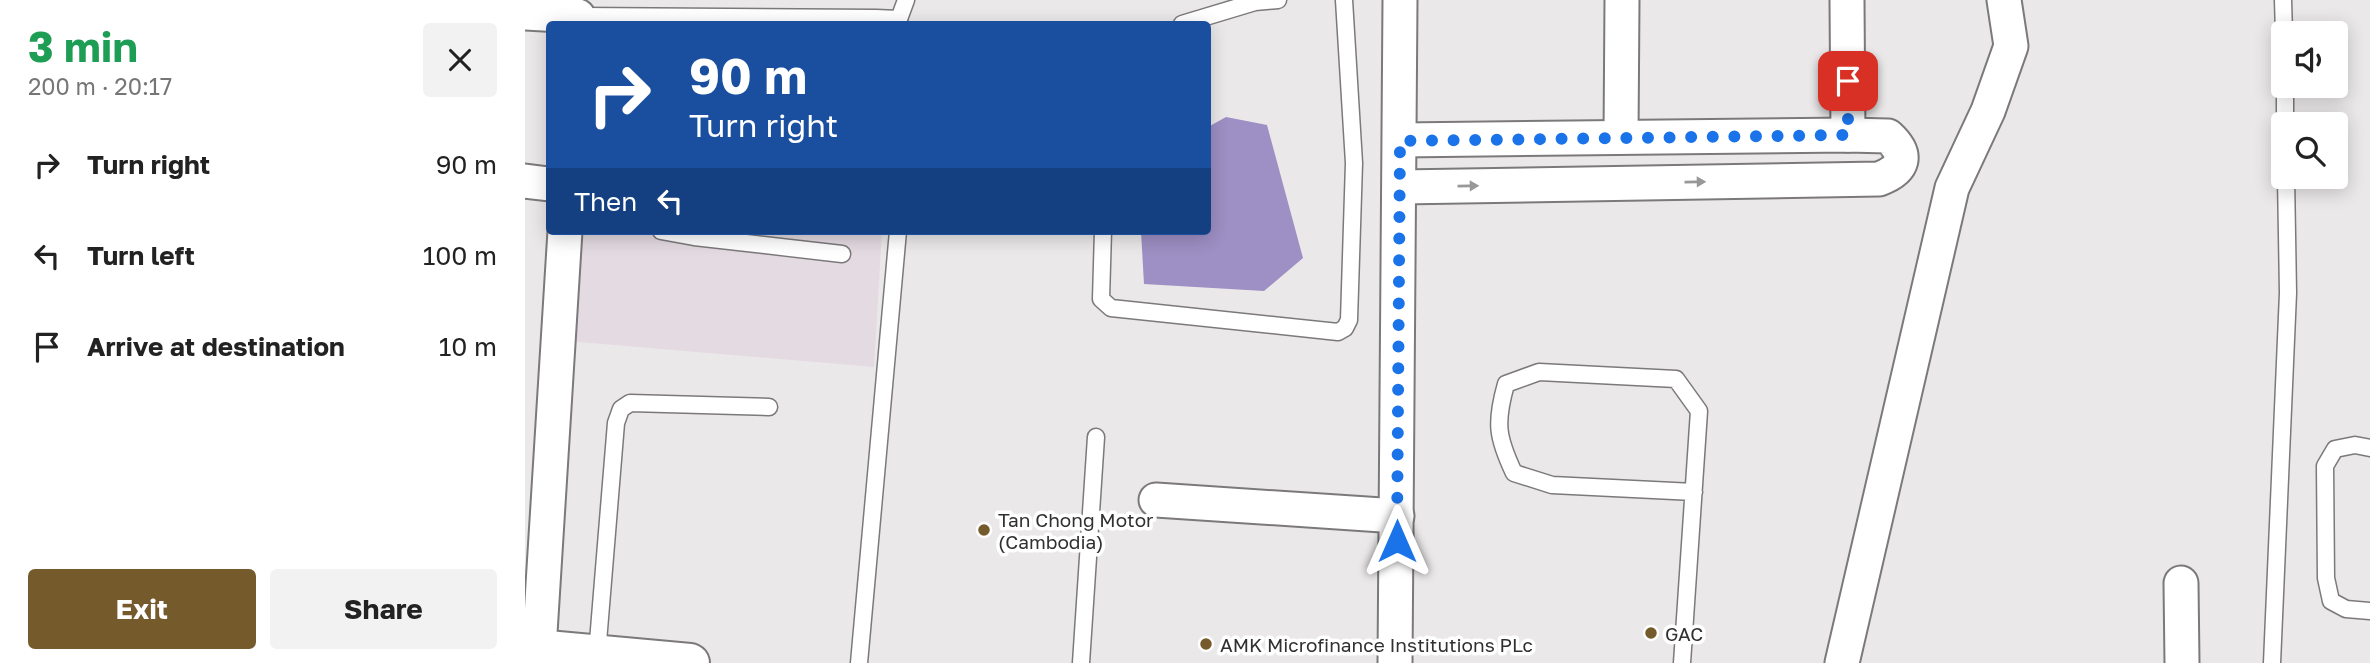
<!DOCTYPE html>
<html lang="en">
<head>
<meta charset="utf-8">
<style>
	:root { --surface:#fff; --page:#f2f2f2; --text:#222; --muted:#767676; --accent:#755b2c }
	body { margin:0; font-family:"Golos Text",sans-serif; background:var(--page); color:var(--text); height:100vh; display:flex; flex-direction:column; font-size:26px; white-space:nowrap }
	* { box-sizing:border-box; margin:0 }
	p { font-size:23px; color:var(--muted) }
	.icon { flex:none; width:38px; height:38px; fill:none; stroke:currentColor; stroke-width:2; stroke-linecap:round; stroke-linejoin:round }
	.map { position:relative; flex:1; overflow:hidden }
	.drawer { display:flex; flex-direction:column; background:var(--surface); width:525px }
	.drawer>* { flex:none }
	.hud { position:absolute; left:21px; top:21px; width:665px; height:214px; border-radius:7px; box-shadow:0 4px 18px #0003; background:#1a4fa0; color:#fff; overflow:hidden }
	.tools { position:absolute; left:1746px; top:21px; display:grid; gap:14px }
	.tools a { display:grid; place-items:center; width:77px; height:77px; border-radius:7px; background:var(--surface); box-shadow:0 4px 18px #0003; font-size:35px }
	.pin { position:absolute; display:grid; place-items:center; width:60px; height:60px; color:#fff; margin:-30px; border-radius:14px; box-shadow:0 4px 10px #0006 }
	.me { position:absolute; width:77px; margin:-38px; rotate:0deg; stroke-linejoin:round; filter:drop-shadow(0 0 5px #0008) }
	.turn { display:flex; align-items:center; gap:24px; height:147px; padding:0 28px; font-size:32px }
	.turn .icon { width:91px; height:91px; stroke-width:2.5 }
	.turn b { display:block; font-size:49px; line-height:60px }
	.then { display:flex; align-items:center; height:66px; padding:0 28px; background:#0003; gap:14px; font-size:26px }
	.round { display:grid; place-items:center; flex:none; width:74px; height:74px; border-radius:7px; background:var(--page) }
	.head { display:flex; align-items:center; justify-content:space-between; height:119px; padding:0 28px }
	h1 { font-size:42px; font-weight:700; line-height:52px; color:#1e9e55 }
	.cta { display:flex; gap:14px; margin-top:auto; padding:14px 28px }
	.cta a { flex:1; height:80px; border-radius:7px; background:var(--accent); color:#fff; font-size:28px; font-weight:700; line-height:80px; text-align:center }
	.cta a+a { background:var(--page); color:var(--text) }
	ul { padding:0; list-style:none }
	li { display:flex; align-items:center; gap:21px; height:91px; padding:0 28px }
	li div { flex:1 }
	li b { display:block; font-size:26px }
	li em { font-style:normal }
	main { display:flex; flex:1; min-height:0 }
	.map>svg:first-child { display:block }
</style>
</head>
<body>
<main>
<section class="drawer">
<div class="head"><div><h1>3 min</h1><p>200 m · 20:17</p></div><a class="round"><svg class="icon" aria-label="close" viewBox="0 0 24 24"><path d="M6 6l12 12M18 6L6 18"/></svg></a></div>
<ul>
<li><svg class="icon" aria-label="right" viewBox="0 0 24 24"><path d="M7 20v-9h11M14 6l5 5-5 5"/></svg><div><b>Turn right</b></div><em>90 m</em></li>
<li><svg class="icon" aria-label="left" viewBox="0 0 24 24"><path d="M17 20v-9H6M10 6l-5 5 5 5"/></svg><div><b>Turn left</b></div><em>100 m</em></li>
<li><svg class="icon" aria-label="arrive" viewBox="0 0 24 24"><path d="M6 21V4h12l-3 4 3 4H6"/></svg><div><b>Arrive at destination</b></div><em>10 m</em></li>
</ul>
<div class="cta"><a>Exit</a><a>Share</a></div>
</section>
<div class="map">
<svg width="1845" height="663" viewBox="0 0 1845 663">
	<rect width="100%" height="100%" fill="#ebe8ea"/>
	<polygon fill="#e4dae1" points="50,231 357,231 349,367 42,341"/>
	<polygon fill="#9e8fc4" points="701,117 742,125 778,258 739,291 619,284 616,231 682,231 683,127"/>
	<g fill="none" stroke-linecap="round" stroke-linejoin="round">
		<defs>
			<g id="lane">
				<polyline points="1758,0 1759,33"/>
				<polyline points="53,16 351,18 374,19 374,24"/>
				<polyline points="374,19 381,0"/>
				<polyline points="657,24 730,2 753,0"/>
				<polyline points="1760,86 1760,124"/>
				<polyline points="136,231 169,237 317,254"/>
				<polyline points="578,231 576,299 586,308 813,332 820,328 824,320 829,163 819,0"/>
				<polyline points="1845,448 1830,445 1810,449 1800,466 1801,578 1806,601 1821,609 1845,611"/>
				<polyline points="72,654 91,423 96,409 105,403 244,407"/>
				<polyline points="334,663 373,231"/>
				<polyline points="556,663 571,437"/>
				<path d="M1157,663L1174,411L1151,379L1014,372L981,384C970,423 972,437 989,473L1027,485L1169,492"/>
				<polyline points="1747,663 1763,293 1761,177"/>
			</g>
			<g id="street">
				<polyline points="1322,0 1323,135"/>
				<polyline points="0,13 53,16 53,24"/>
				<polyline points="1096,137 1097,0"/>
				<polyline points="0,181 24,184"/>
				<path d="M875,187L1354,179C1379,170 1384,155 1363,136L1323,135L875,140"/>
				<polyline points="631,500 872,516"/>
				<polyline points="1656,583 1657,663"/>
				<polyline points="14,649 40,231"/>
				<polyline points="870,663 875,0"/>
				<polyline points="1317,663 1427,188 1463,111 1486,46 1479,0"/>
			</g>
			<polyline id="highway" points="0,648 165,663"/>
		</defs>
		<use href="#lane" stroke="#7c797b" stroke-width="19"/>
		<use href="#street" stroke="#7c797b" stroke-width="37"/>
		<use href="#highway" stroke="#7c797b" stroke-width="42"/>
		<use href="#lane" stroke="#fff" stroke-width="16"/>
		<use href="#street" stroke="#fff" stroke-width="33"/>
		<use href="#highway" stroke="#fff" stroke-width="38"/>
	</g>
	<defs><path id="oneway-solid" d="M-6-.8H1V-3.2L6.5 0L1 3.2V.8H-6Z" transform="scale(1.75)"/></defs>
	<g fill="#989898">
		<use href="#oneway-solid" transform="translate(1170 182) rotate(-1)"/>
		<use href="#oneway-solid" transform="translate(943 186) rotate(-1)"/>
	</g>
	<g fill="none" stroke-linecap="round" stroke-linejoin="round">
		<polyline stroke="#1a73e8" stroke-width="12" stroke-dasharray="0 21.6" points="872,541 875,141 1323,135 1323,81"/>
	</g>
	<g fill="#755b2c" stroke="#fff" stroke-width="2.5">
		<circle cx="459" cy="530" r="7"/>
		<circle cx="1126" cy="633" r="7"/>
		<circle cx="681" cy="644" r="7"/>
	</g>
	<g text-anchor="middle" dominant-baseline="central" stroke-width="7" stroke-linejoin="round" paint-order="stroke">
		<g font-size="19" fill="#313031" stroke="#fff" text-anchor="start">
			<text x="473" y="519">Tan Chong Motor<tspan x="473" dy="22">(Cambodia)</tspan></text>
			<text x="1140" y="633">GAC</text>
			<text x="695" y="644">AMK Microfinance Institutions PLc</text>
		</g>
	</g>
</svg>
<div class="tools">
<a><svg class="icon" aria-label="sound" viewBox="0 0 24 24"><path d="M4 9h4l5-4v14l-5-4H4zM17 9q2 3 0 6"/></svg></a>
<a><svg class="icon" aria-label="search" viewBox="0 0 24 24"><circle cx="10" cy="10" r="6"/><path d="M15 15l6 6"/></svg></a>
</div>
<div class="pin" style="left:1323px;top:81px;background:#d93025"><svg class="icon" aria-label="arrive" viewBox="0 0 24 24"><path d="M6 21V4h12l-3 4 3 4H6"/></svg></div>
<svg class="me" style="left:872px;top:541px" viewBox="-20 -20 40 40"><path d="M0-17L14 15 0 8-14 15z" fill="#1a73e8" stroke="#fff" stroke-width="4"/></svg>
<div class="hud">
<div class="turn"><svg class="icon" aria-label="right" viewBox="0 0 24 24"><path d="M7 20v-9h11M14 6l5 5-5 5"/></svg><div><b>90 m</b>Turn right</div></div>
<div class="then">Then<svg class="icon" aria-label="left" viewBox="0 0 24 24"><path d="M17 20v-9H6M10 6l-5 5 5 5"/></svg></div>
</div>
</div>
</main>
</body>
</html>
